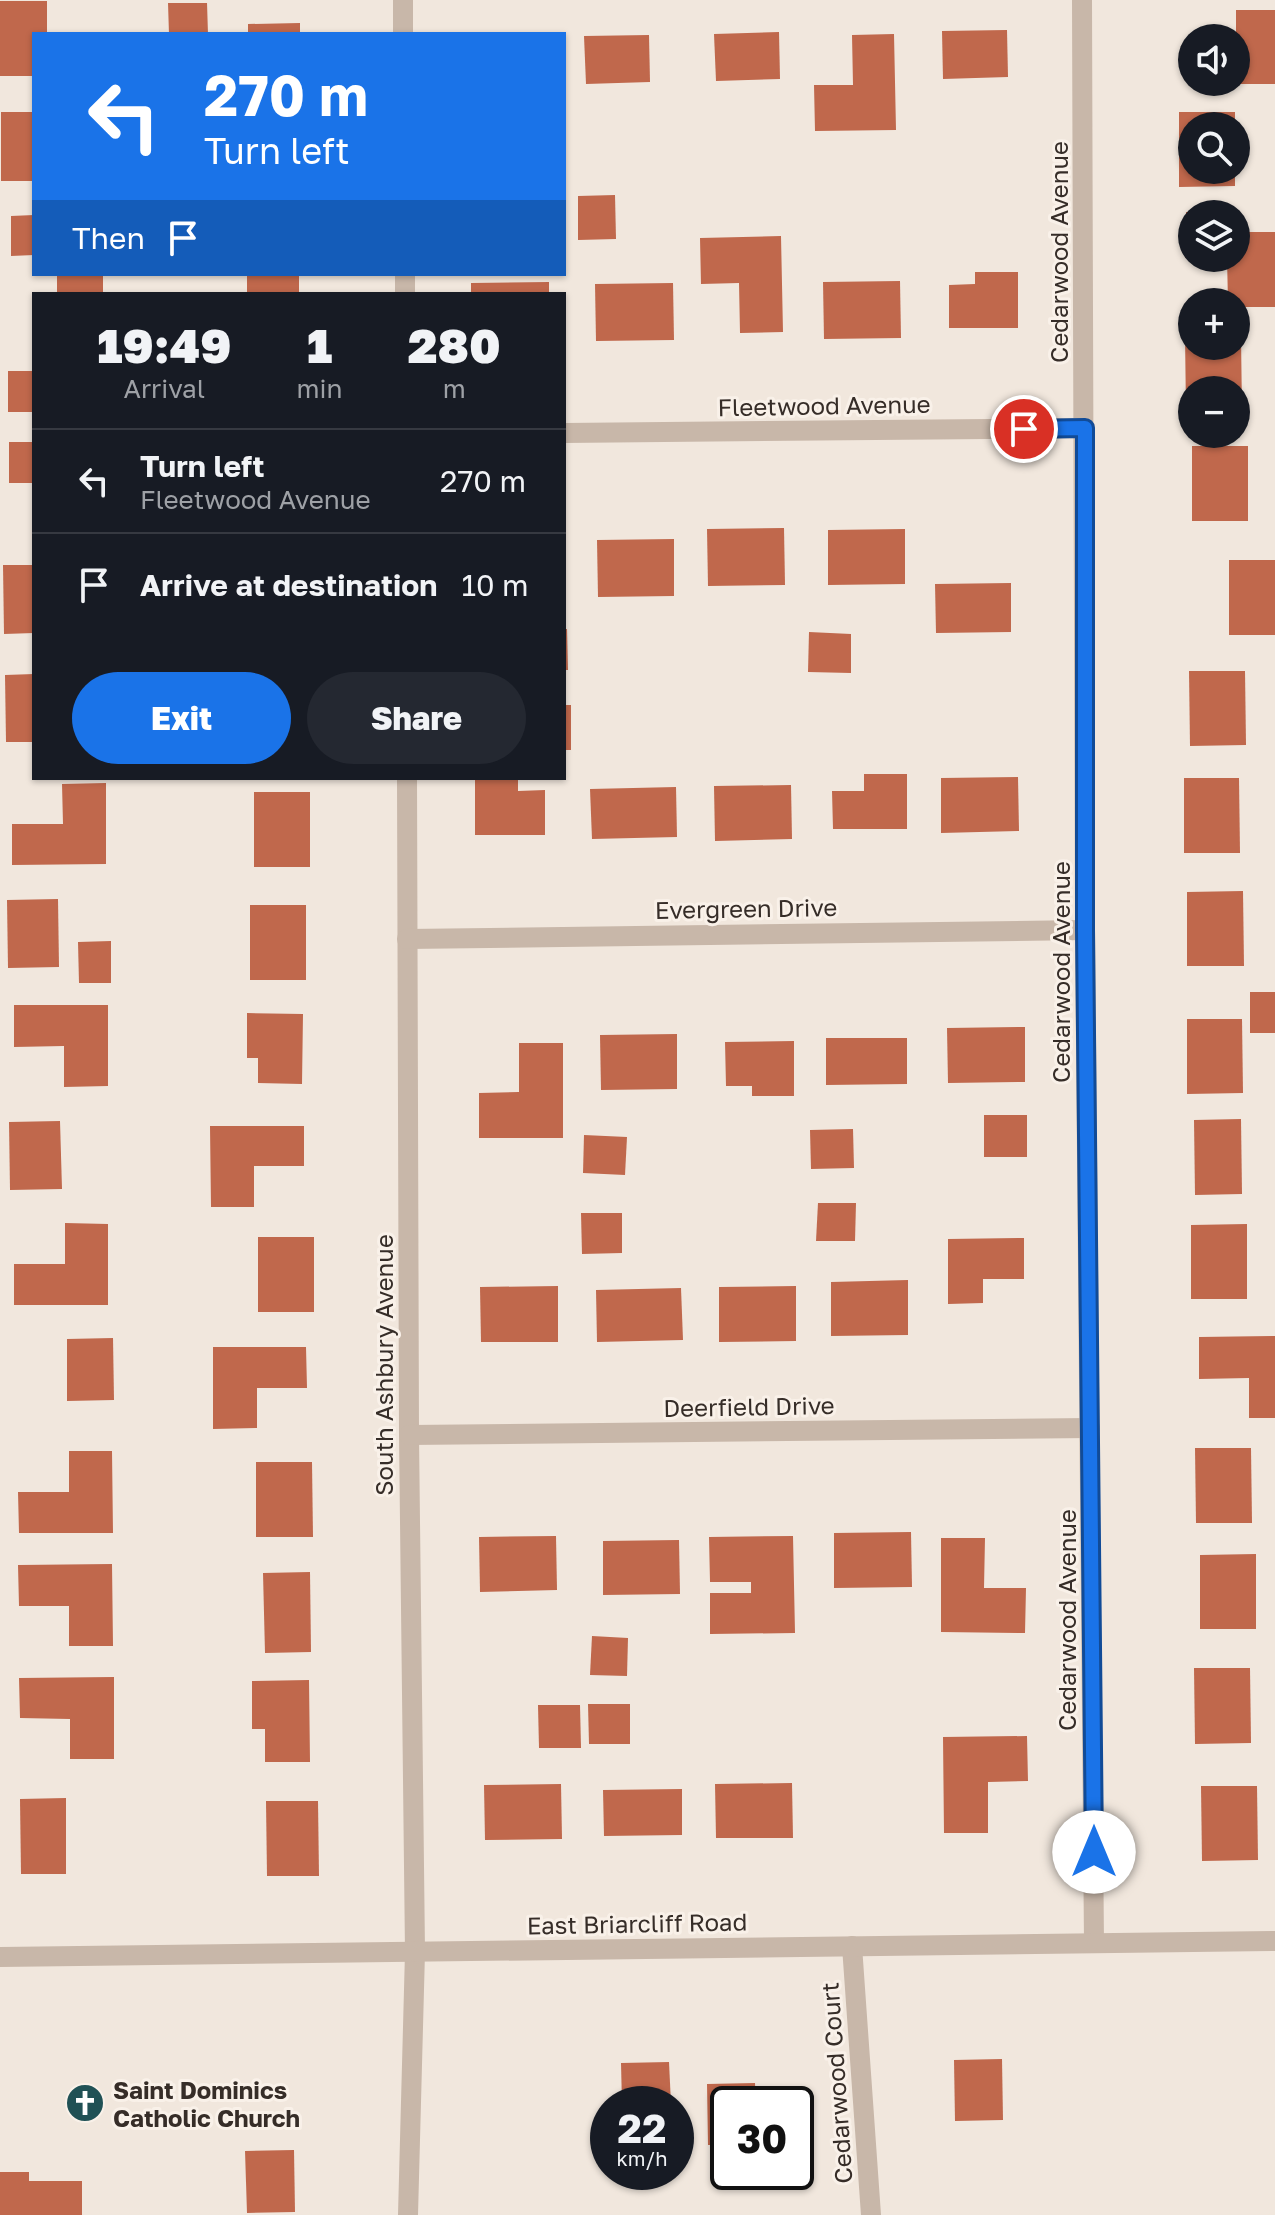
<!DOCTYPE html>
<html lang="en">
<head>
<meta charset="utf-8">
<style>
	:root { --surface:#171b24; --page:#242831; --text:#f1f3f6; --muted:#9ea1a6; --line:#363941; --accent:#1a73e8 }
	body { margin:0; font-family:"Golos Text",sans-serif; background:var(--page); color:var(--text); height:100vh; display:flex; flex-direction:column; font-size:30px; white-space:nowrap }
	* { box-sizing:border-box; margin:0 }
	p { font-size:26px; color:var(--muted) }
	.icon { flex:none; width:44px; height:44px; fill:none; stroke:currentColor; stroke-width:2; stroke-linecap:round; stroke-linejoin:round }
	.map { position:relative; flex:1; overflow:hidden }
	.side { position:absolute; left:32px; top:292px; width:534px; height:488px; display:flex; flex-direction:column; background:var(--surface); border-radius:0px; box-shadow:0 2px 6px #0004 }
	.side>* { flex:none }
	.guide { position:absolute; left:32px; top:32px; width:534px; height:244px; border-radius:0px; box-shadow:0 2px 6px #0004; background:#1a73e8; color:#fff; overflow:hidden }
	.tools { position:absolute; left:1178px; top:24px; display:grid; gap:16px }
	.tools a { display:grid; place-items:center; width:72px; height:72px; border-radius:50%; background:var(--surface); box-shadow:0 2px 6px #0004; font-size:40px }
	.speed { position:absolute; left:590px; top:2086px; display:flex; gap:16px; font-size:40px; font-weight:700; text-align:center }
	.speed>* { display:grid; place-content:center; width:104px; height:104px; border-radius:50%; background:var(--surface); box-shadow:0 2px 6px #0004; line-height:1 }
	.speed small { font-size:20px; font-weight:400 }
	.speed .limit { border:4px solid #111; border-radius:12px; background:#fff; color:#111 }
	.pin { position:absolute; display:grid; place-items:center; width:68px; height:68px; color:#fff; margin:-34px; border:4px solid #fff; border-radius:50%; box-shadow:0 2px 8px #0007 }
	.me { position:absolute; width:88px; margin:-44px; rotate:0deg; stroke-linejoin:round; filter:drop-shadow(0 0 6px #0008) }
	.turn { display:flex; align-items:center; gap:28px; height:168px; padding:0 40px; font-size:36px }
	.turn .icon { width:104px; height:104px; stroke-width:2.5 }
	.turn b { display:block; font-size:56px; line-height:68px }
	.then { display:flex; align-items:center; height:76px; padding:0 40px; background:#0003; gap:16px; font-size:30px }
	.eta { display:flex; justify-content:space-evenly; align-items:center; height:136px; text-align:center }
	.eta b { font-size:48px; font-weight:800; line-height:56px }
	.cta { display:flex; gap:16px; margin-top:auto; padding:16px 40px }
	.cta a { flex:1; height:92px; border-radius:48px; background:var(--accent); color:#fff; font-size:32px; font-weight:800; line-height:92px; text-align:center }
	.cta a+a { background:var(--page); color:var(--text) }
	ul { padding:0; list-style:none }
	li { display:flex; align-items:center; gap:24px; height:104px; padding:0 40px; border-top:2px solid var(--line) }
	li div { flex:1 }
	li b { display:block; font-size:30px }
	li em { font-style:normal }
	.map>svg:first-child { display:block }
</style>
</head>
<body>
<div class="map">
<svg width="1275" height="2215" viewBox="0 0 1275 2215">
	<rect width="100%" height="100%" fill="#f1e7dd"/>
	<g fill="#c0684c">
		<polygon points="0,1 47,1 47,34 34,34 34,76 0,76"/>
		<polygon points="168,3 207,3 208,34 169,34"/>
		<rect x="1236" y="10" width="39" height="74"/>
		<polygon points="300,23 300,34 248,34 248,24"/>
		<polygon points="1007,30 1008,77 943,79 942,31"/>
		<polygon points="779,32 780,79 716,81 714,34"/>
		<polygon points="894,34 896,130 815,131 814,85 853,85 852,35"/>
		<polygon points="649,35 650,82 586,84 584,36"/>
		<rect x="1" y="112" width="33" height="69"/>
		<polygon points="1179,112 1235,112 1235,126 1192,126 1192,170 1235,170 1235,186 1179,187"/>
		<polygon points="615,195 616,239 578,240 578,196"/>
		<polygon points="1186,212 1192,212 1192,258 1185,258"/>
		<polygon points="34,215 34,255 11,256 11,216"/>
		<polygon points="1236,232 1275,232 1275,307 1236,307 1236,302 1228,302 1227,258 1236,258"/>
		<polygon points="781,236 783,332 740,333 739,283 701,284 700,238"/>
		<polygon points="975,272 1018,272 1018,328 949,328 949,285 975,284"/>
		<rect x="57" y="274" width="46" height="20"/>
		<rect x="247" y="274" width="52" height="20"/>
		<polygon points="900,281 901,338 824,339 823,282"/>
		<polygon points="549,282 549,294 471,294 471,283"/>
		<polygon points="673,283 674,340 596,341 595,284"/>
		<polygon points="1185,336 1192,336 1192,346 1236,346 1236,336 1241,336 1242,411 1236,411 1236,390 1192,390 1192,411 1186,411"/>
		<rect x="8" y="371" width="26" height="41"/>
		<rect x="9" y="442" width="25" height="41"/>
		<rect x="1192" y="446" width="56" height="75"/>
		<polygon points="784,528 785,585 708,586 707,529"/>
		<polygon points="905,529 905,584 828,585 828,530"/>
		<polygon points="674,539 674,596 598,597 597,540"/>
		<rect x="1229" y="560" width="46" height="75"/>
		<polygon points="3,565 34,565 34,633 4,634"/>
		<polygon points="1011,583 1011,632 936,633 935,584"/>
		<polygon points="564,629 567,629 568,670 564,670"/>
		<polygon points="809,632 851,634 851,673 808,672"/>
		<polygon points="1189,671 1245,671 1246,745 1190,746"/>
		<polygon points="34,674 34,742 6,742 5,675"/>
		<rect x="564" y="705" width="7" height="45"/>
		<polygon points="864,774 907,774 907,829 833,829 832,791 864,791"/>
		<polygon points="1018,777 1019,831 941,833 941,778"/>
		<polygon points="1184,778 1239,778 1240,853 1184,853"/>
		<polygon points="475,780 518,780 518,791 545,790 545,835 475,835"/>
		<polygon points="106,783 106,864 12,865 12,824 63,824 62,784"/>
		<polygon points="791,785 792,839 715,841 714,786"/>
		<polygon points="676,787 677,837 592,839 590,789"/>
		<rect x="254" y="792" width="56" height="75"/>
		<polygon points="1243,891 1244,966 1187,966 1187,892"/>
		<polygon points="58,899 59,967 8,968 7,900"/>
		<rect x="250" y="905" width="56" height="75"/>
		<polygon points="111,941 111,983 79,983 78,942"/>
		<rect x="1250" y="992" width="25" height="41"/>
		<polygon points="14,1005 108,1005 108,1086 64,1087 64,1046 14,1047"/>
		<polygon points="247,1013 303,1014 302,1084 258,1083 258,1058 247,1058"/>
		<polygon points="1187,1019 1242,1019 1243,1093 1187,1094"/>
		<polygon points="1025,1027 1025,1082 948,1083 947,1028"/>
		<polygon points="677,1034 677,1089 601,1090 600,1035"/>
		<polygon points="826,1038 907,1038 907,1084 826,1085"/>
		<polygon points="794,1041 794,1096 752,1096 752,1086 726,1086 725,1042"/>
		<polygon points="519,1043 563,1043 563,1138 479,1138 479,1093 519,1092"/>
		<rect x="984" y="1115" width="43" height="42"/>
		<polygon points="1241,1119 1242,1194 1195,1195 1194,1120"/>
		<polygon points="60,1121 62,1189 10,1190 9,1122"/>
		<polygon points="210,1126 304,1126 304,1166 254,1166 254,1207 211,1207"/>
		<polygon points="853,1129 854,1168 811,1169 810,1130"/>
		<polygon points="584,1135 627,1137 625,1175 583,1173"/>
		<polygon points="818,1203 856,1203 855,1241 816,1241"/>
		<polygon points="581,1213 622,1213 622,1253 582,1254"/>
		<polygon points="65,1223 108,1224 108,1305 14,1305 14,1264 65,1264"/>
		<polygon points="1247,1224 1247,1299 1191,1299 1191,1225"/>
		<rect x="258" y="1237" width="56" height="75"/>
		<polygon points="1024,1238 1024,1279 983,1279 983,1303 948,1304 948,1239"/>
		<polygon points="908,1280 908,1335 831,1336 831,1282"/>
		<polygon points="558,1286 558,1342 481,1342 480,1287"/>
		<polygon points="796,1286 796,1341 719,1342 719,1287"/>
		<polygon points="681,1288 683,1340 597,1342 596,1290"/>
		<polygon points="1275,1336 1275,1418 1249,1418 1249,1378 1199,1379 1199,1337"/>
		<polygon points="113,1338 114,1400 67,1401 67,1339"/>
		<polygon points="213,1347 306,1347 307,1388 257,1388 257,1428 213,1429"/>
		<polygon points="1195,1448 1251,1448 1252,1523 1196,1523"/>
		<polygon points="69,1451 112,1451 113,1533 19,1533 18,1492 69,1492"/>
		<polygon points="256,1462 312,1462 313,1537 256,1537"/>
		<polygon points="911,1532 912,1587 834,1588 834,1533"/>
		<polygon points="556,1536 557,1590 480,1592 479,1537"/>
		<polygon points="793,1536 795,1633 710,1634 710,1593 751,1593 751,1582 710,1582 709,1537"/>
		<polygon points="941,1538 985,1538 984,1588 1026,1588 1025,1633 941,1632"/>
		<polygon points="679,1540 680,1594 603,1595 603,1541"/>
		<polygon points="1256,1554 1256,1629 1200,1629 1200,1555"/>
		<polygon points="112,1564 113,1646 69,1646 69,1606 19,1606 18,1565"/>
		<polygon points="310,1572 311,1652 265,1653 263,1573"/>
		<polygon points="592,1636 628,1638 627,1676 590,1675"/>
		<polygon points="1194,1668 1250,1668 1251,1743 1195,1744"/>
		<polygon points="114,1677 114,1759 70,1759 70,1719 20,1718 19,1678"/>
		<polygon points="309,1680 310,1762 265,1762 265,1729 252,1729 252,1681"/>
		<polygon points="588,1704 630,1704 630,1744 589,1744"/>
		<polygon points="538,1705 580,1705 581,1748 539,1748"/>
		<polygon points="1027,1736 1028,1781 988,1782 988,1833 944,1833 943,1737"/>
		<polygon points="792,1783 793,1838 716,1838 715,1784"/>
		<polygon points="561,1784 562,1839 485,1840 484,1785"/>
		<polygon points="1201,1786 1257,1786 1258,1860 1202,1861"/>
		<polygon points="682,1789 682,1835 604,1836 603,1790"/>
		<polygon points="66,1798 66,1874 21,1874 20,1799"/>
		<polygon points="266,1801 318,1801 319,1876 267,1876"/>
		<polygon points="1002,2059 1003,2120 955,2121 954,2060"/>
		<polygon points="669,2062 671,2104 622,2104 621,2063"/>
		<polygon points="755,2083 756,2104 728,2104 728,2145 708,2145 707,2084"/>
		<polygon points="294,2150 295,2212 247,2213 245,2151"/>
		<polygon points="0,2172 29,2172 29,2181 82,2181 82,2215 0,2215"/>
	</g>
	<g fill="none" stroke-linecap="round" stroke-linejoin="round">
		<g stroke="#c8b7a9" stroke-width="20">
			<polyline points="403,0 403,34"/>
			<polyline points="1082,0 1085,930 1094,1943"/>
			<polyline points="405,274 405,294"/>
			<polyline points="564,433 1085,428"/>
			<polyline points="407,778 409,1435 415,1952 408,2215"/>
			<polyline points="407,939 1085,930"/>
			<polyline points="409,1435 1090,1428"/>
			<polyline points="852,1946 871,2215"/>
			<polyline points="0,1957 1275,1941"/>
		</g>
	</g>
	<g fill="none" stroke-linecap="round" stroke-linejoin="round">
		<defs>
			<polyline id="route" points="1024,429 1085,428 1085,930 1094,1852"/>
		</defs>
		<use href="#route" stroke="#114b97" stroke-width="20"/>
		<use href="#route" stroke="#1a73e8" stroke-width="14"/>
	</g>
	<defs>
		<symbol id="church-disc" viewBox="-11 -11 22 22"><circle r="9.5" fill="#205155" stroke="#f9f1e9"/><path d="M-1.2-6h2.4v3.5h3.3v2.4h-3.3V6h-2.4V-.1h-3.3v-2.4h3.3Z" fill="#fff"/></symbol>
	</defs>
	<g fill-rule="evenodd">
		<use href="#church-disc" x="63" y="2081" width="44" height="44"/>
	</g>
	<g text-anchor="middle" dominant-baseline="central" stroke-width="6" stroke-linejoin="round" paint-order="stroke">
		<g font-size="24" fill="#362d28" stroke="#f9f1e9">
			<text transform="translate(1058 252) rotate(-90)">Cedarwood Avenue</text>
			<text transform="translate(824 405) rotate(-1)">Fleetwood Avenue</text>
			<text transform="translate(746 908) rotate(-1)">Evergreen Drive</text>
			<text transform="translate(1060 972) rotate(-90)">Cedarwood Avenue</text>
			<text transform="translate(383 1365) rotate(-90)">South Ashbury Avenue</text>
			<text transform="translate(749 1406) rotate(-1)">Deerfield Drive</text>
			<text transform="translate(1066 1620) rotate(-90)">Cedarwood Avenue</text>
			<text transform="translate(637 1923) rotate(-1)">East Briarcliff Road</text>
			<text transform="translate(836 2083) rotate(-94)">Cedarwood Court</text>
		</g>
		<g font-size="24" font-weight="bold" fill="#362d28" stroke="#f9f1e9" text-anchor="start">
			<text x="113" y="2089">Saint Dominics<tspan x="113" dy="28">Catholic Church</tspan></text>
		</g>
	</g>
</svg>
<div class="tools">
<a><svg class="icon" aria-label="sound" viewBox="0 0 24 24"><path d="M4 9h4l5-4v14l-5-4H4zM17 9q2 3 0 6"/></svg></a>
<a><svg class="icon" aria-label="search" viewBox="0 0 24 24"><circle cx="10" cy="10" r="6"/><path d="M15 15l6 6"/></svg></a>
<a><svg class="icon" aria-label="layers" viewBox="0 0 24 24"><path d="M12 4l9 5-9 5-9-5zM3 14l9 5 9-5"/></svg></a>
<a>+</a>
<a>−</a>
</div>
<div class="speed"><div>22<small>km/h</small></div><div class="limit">30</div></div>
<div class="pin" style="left:1024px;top:429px;background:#d93025"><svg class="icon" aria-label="arrive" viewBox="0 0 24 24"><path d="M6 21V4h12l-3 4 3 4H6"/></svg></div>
<svg class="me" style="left:1094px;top:1852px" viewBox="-20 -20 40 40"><circle r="19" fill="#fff"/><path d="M0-13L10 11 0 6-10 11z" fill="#1a73e8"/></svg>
<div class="guide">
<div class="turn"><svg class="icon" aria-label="left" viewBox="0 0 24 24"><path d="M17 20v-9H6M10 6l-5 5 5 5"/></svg><div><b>270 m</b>Turn left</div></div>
<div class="then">Then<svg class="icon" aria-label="arrive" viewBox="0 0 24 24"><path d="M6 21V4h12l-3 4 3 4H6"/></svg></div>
</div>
<section class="side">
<div class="eta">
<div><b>19:49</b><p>Arrival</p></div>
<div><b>1</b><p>min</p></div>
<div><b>280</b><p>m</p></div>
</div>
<ul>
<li><svg class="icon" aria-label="left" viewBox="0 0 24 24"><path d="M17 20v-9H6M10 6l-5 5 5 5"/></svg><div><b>Turn left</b><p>Fleetwood Avenue</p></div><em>270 m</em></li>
<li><svg class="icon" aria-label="arrive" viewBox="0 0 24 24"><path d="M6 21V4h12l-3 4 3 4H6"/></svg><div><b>Arrive at destination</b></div><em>10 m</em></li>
</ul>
<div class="cta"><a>Exit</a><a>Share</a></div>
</section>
</div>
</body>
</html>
